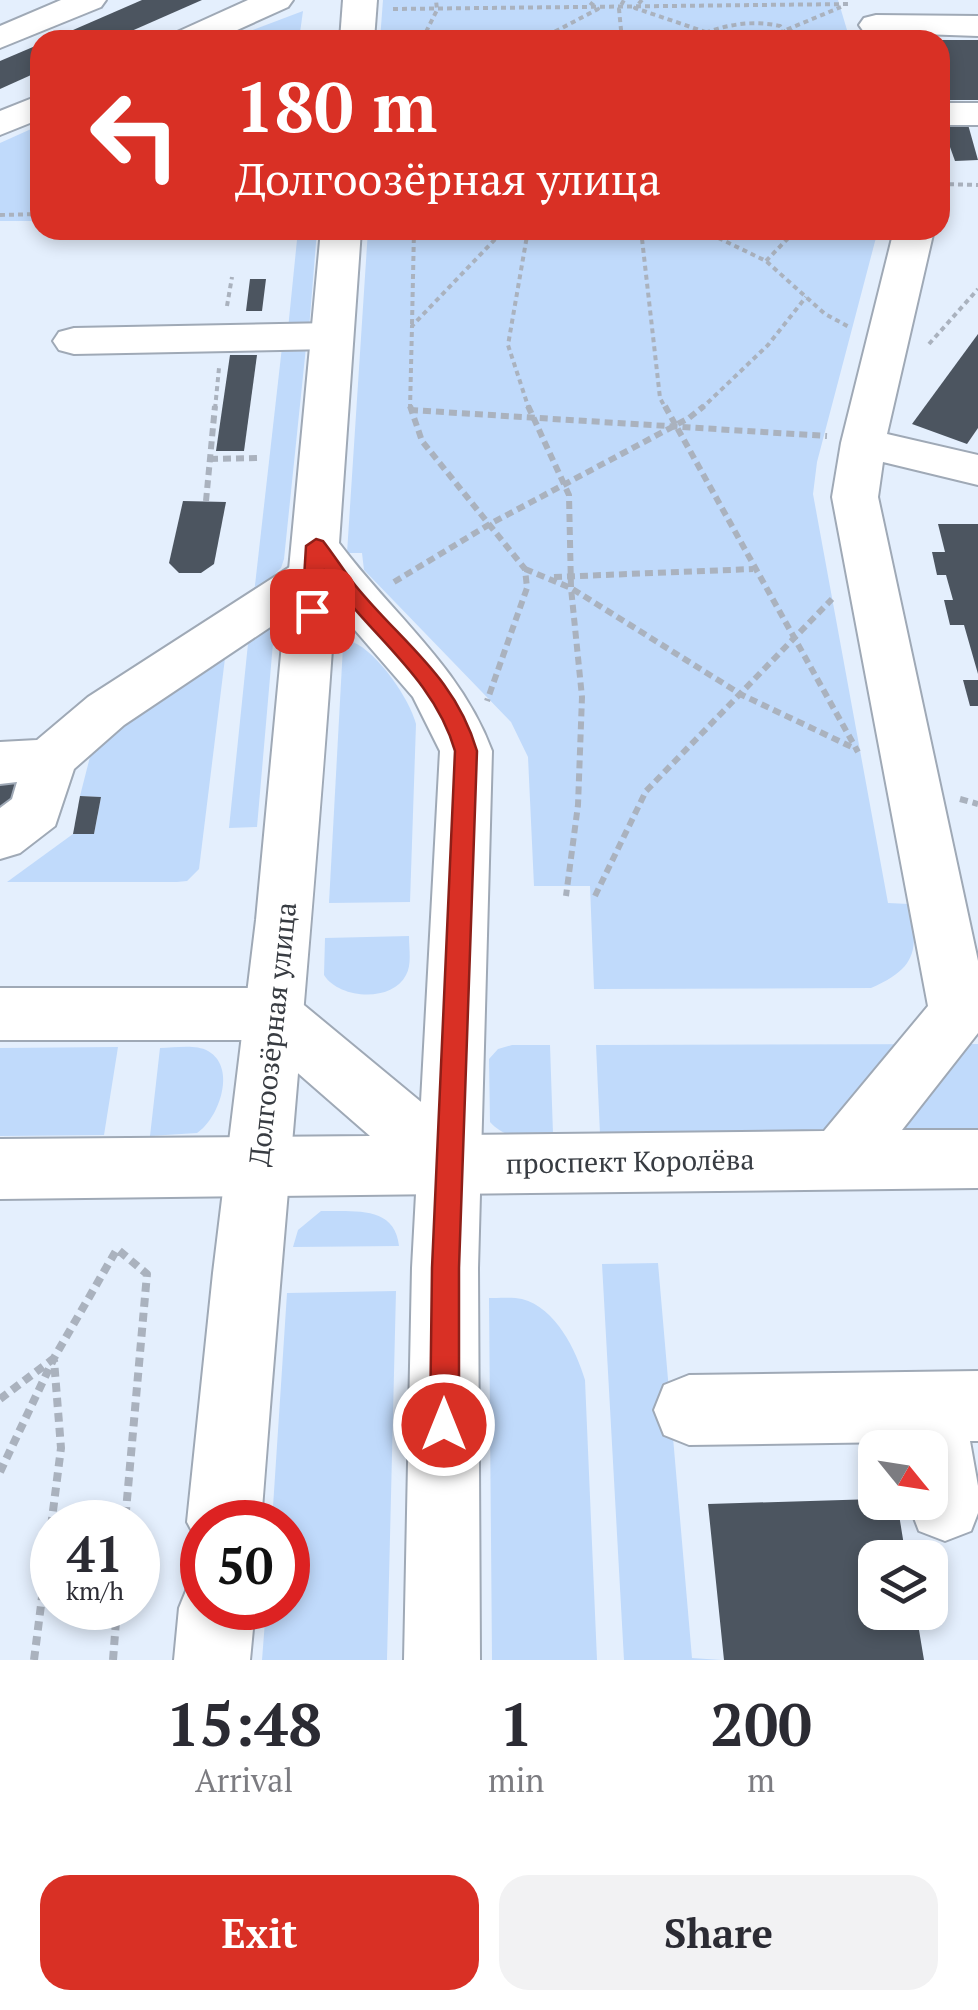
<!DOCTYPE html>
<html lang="en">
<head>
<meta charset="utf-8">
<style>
	:root { --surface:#fff; --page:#f2f2f3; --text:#2b2b33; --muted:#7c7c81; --accent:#d93025 }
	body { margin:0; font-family:"PT Serif",serif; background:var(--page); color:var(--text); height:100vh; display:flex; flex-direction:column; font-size:38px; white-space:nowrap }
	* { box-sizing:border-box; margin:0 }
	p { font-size:32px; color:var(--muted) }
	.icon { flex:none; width:55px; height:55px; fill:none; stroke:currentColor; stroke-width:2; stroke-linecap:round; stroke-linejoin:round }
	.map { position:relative; height:1660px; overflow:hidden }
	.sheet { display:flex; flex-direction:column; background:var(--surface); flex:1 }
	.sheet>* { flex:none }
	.guide { position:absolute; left:30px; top:30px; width:920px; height:210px; border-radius:30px; box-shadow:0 5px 15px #0003; background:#d93025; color:#fff; overflow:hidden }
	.needle { width:65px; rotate:120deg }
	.buttons { position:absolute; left:858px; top:1430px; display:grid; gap:20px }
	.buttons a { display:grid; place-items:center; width:90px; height:90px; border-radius:20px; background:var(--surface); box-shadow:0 5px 15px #0003; font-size:50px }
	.speed { position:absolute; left:30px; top:1500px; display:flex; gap:20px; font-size:50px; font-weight:700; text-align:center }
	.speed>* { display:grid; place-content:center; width:130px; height:130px; border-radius:50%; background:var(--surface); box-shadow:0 5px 15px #0003; line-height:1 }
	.speed small { font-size:25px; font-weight:400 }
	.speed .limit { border:15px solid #d22; background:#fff; color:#111 }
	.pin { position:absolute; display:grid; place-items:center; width:85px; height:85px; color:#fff; margin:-42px; border-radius:20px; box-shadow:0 5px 15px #0006 }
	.me { position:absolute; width:110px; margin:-55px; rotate:0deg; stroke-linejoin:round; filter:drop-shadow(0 0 8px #0008) }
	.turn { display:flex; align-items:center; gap:35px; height:210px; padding:0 40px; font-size:45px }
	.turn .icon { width:130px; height:130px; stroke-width:2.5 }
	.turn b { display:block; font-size:70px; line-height:85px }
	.eta { display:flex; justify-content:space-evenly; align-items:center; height:170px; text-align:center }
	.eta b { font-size:60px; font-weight:700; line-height:70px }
	.button { display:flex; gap:20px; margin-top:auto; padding:20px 40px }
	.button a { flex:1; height:115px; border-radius:30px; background:var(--accent); color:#fff; font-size:40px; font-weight:700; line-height:115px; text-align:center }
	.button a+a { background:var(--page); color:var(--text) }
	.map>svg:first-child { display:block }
</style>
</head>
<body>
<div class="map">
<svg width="978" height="1660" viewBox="0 0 978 1660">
	<rect width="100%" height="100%" fill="#e4effd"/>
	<g fill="#c0dafb">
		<polygon points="383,0 838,0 850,40 380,40"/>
		<polygon points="303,11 299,40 226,40"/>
		<polygon points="40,125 40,221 0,221 0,143"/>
		<polygon points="298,230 317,230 309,329 288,329"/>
		<path d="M368,230H878L817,462L813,494L888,903L909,904C919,950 917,968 871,988L594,989L590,886H534L528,757L511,722L364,570L362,553H347Z"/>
		<polygon points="282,347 306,347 284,559 281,568 254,594"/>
		<polygon points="275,620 257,827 229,828 249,634"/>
		<path d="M353,642C378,653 409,698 416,724L410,902L329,903L343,646Z"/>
		<polygon points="226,650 199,869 187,881 177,882 7,882 73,834 94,834 101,797 80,796 92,749 105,731"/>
		<path d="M409,936C409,949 412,965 406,975C392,1003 339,999 324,975L325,938Z"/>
		<polygon points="978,1044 978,1131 600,1134 596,1045"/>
		<path d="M512,1045H550L553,1134C529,1136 508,1142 490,1122L489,1059L498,1049Z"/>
		<polygon points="118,1047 104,1135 0,1136 0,1048"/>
		<path d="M160,1048C175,1048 195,1044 208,1051C238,1068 218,1120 197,1133L150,1136Z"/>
		<path d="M321,1211C353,1212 395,1205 399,1246L293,1247L298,1230Z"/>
		<polygon points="658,1263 692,1658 721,1660 624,1660 602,1264"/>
		<polygon points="396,1291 387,1660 262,1660 266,1608 288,1608 288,1522 272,1522 287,1293"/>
		<path d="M489,1298C499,1298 512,1297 522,1299C556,1308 576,1350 585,1380L597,1660H492Z"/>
	</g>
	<g fill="#4c5560">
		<polygon points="142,0 202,0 111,40 50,40"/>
		<polygon points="940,40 978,40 978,100 943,100"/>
		<polygon points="40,44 40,71 0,89 0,61"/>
		<polygon points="967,121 978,160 955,161 941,122"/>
		<polygon points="250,279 266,279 262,311 246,311"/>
		<polygon points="978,334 978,428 967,444 912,424"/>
		<polygon points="230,355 257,355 244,451 216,451"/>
		<polygon points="183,501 226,502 214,564 201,573 179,573 169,563"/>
		<polygon points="938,524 978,524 978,674 964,625 950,625 944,600 953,600 946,575 937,575 932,552 945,552"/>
		<polygon points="963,680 978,680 978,706 970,706"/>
		<polygon points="34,781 0,807 0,782"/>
		<polygon points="80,796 101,797 94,834 73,834"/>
		<polygon points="875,1499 875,1502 897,1502 906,1558 875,1558 875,1612 916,1612 924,1660 724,1660 708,1504"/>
	</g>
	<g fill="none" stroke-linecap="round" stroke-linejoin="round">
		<defs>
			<g id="minor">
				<polygon points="61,0 106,0 101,7 0,48 0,26"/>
				<polygon points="248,0 293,0 288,7 215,40 170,40 175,33"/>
				<polygon points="876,15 978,16 978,36 864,32 859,25 864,18"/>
				<polygon points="40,95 40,119 0,135 0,111"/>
				<rect x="940" y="103" width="38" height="22"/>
				<polygon points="894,230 934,230 887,434 978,455 978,485 883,462 878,497 978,961 978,1033 902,1130 978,1130 978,1188 0,1199 0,1139 370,1136 260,1040 0,1040 0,988 272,988 293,996 461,1135 824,1131 928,1006 832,497 841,443"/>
				<polygon points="332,323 347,327 353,336 347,345 332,349 74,354 59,350 53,341 59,332 74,328"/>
				<polygon points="316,556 333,561 340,573 333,585 124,725 74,769 55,826 20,853 0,859 0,808 12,799 17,782 0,784 0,742 37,740 88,697 299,561"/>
				<polygon points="978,1371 978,1441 970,1441 978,1486 978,1513 971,1531 945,1541 919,1531 909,1505 930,1502 930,1448 900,1448 899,1442 689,1445 664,1435 654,1410 664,1385 689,1375"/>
			</g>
			<g id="major">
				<polygon points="343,0 377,0 374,40 340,40"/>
				<path d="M321,230H361L339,543C392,614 461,667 492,751L478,1268L480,1660H404L412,1268L440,751L413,697L335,607C314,913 284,1217 261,1522H202V1550L187,1522L213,1273L256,920Z"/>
				<polygon points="202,1576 202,1608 255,1608 250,1660 174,1660 179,1608 190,1581"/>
			</g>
		</defs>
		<use href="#minor" stroke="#9fa9b6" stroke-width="4"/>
		<use href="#major" stroke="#9fa9b6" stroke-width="4"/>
		<g stroke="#aab2be" stroke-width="4" stroke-dasharray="5 4" stroke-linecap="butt">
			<polyline points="642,0 635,8 729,40"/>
			<polyline points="393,9 851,4"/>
			<polyline points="790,30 803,40"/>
			<polyline points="422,40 437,10 436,0"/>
			<polyline points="539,40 598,9 587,0"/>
			<polyline points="622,40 619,9 624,0"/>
			<path d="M689,40C718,26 748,19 780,26L790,40"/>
			<polyline points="762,40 841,7"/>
			<polyline points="940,184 978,185"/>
			<polyline points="0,215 40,214"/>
			<polyline points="528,230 508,345 529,409"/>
			<polyline points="641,230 660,398 666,409"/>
			<polyline points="702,230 766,261 825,314 851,328"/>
			<polyline points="766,261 796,230"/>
			<polyline points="227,306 232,277"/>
			<polyline points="412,324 414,230"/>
			<polyline points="929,344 978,289"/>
			<polyline points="215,409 219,368"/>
			<polyline points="410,409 412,326 504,230"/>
			<polyline points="701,409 768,345 806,297"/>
		</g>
		<g stroke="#aab2be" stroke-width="6" stroke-dasharray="8 5" stroke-linecap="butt">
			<polyline points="410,406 422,441 525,569 527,588 487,701"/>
			<polyline points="528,406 569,495 571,588 582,697 578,805 566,896"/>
			<polyline points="665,406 858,752"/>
			<polyline points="410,410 827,436"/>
			<polyline points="210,459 259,458"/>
			<polyline points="206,501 215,406"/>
			<polyline points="525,569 571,588 742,695 856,749"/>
			<polyline points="554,577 753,569"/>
			<polyline points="394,582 490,524 689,418 704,406"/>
			<polyline points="960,799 978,804"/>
			<polyline points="595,896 646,791 832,599"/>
		</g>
		<g stroke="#aab2be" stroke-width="8" stroke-dasharray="9 6" stroke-linecap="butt">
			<polyline points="0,1399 53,1359"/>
			<polyline points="0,1472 54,1358 117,1249 147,1274 125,1522"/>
			<polyline points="34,1660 61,1448 54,1360"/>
			<polyline points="113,1660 117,1608"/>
		</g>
		<use href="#minor" fill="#fff" fill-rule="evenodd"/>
		<use href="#major" fill="#fff" fill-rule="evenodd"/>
	</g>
	<path fill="#d93025" stroke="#8d1f18" stroke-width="2.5" d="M316,539L323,541C334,555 344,571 355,585C402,643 455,676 477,751L459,1268V1425L455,1435L444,1439L434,1435L430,1425L432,1268L455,751C434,677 368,634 325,572L323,611L320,616H305L302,611L306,546Z"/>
	<g text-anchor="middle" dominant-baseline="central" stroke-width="10" stroke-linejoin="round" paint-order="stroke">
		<g font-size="28" fill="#383c42" stroke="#fff">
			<text transform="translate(272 1034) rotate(-84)">Долгоозёрная улица</text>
			<text transform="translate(630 1161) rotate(-1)">проспект Королёва</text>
		</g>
	</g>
</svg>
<div class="buttons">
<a><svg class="needle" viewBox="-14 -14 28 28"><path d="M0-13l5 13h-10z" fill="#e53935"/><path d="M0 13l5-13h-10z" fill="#7c7c81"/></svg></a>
<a><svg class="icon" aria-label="layers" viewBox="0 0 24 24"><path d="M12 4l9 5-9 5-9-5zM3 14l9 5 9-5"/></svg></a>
</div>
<div class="speed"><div>41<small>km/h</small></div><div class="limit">50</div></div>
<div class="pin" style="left:312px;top:611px;background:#d93025"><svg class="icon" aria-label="arrive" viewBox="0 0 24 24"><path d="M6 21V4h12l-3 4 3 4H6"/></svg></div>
<svg class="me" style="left:444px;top:1425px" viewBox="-20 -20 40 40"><circle r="17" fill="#d93025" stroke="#fff" stroke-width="3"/><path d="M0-11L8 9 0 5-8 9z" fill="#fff"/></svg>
<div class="guide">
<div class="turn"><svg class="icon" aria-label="left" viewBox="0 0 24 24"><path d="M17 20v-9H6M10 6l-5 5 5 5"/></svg><div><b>180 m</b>Долгоозёрная улица</div></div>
</div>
</div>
<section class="sheet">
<div class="eta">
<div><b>15:48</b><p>Arrival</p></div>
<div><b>1</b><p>min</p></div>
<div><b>200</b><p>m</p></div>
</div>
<div class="button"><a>Exit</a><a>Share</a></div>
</section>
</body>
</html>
